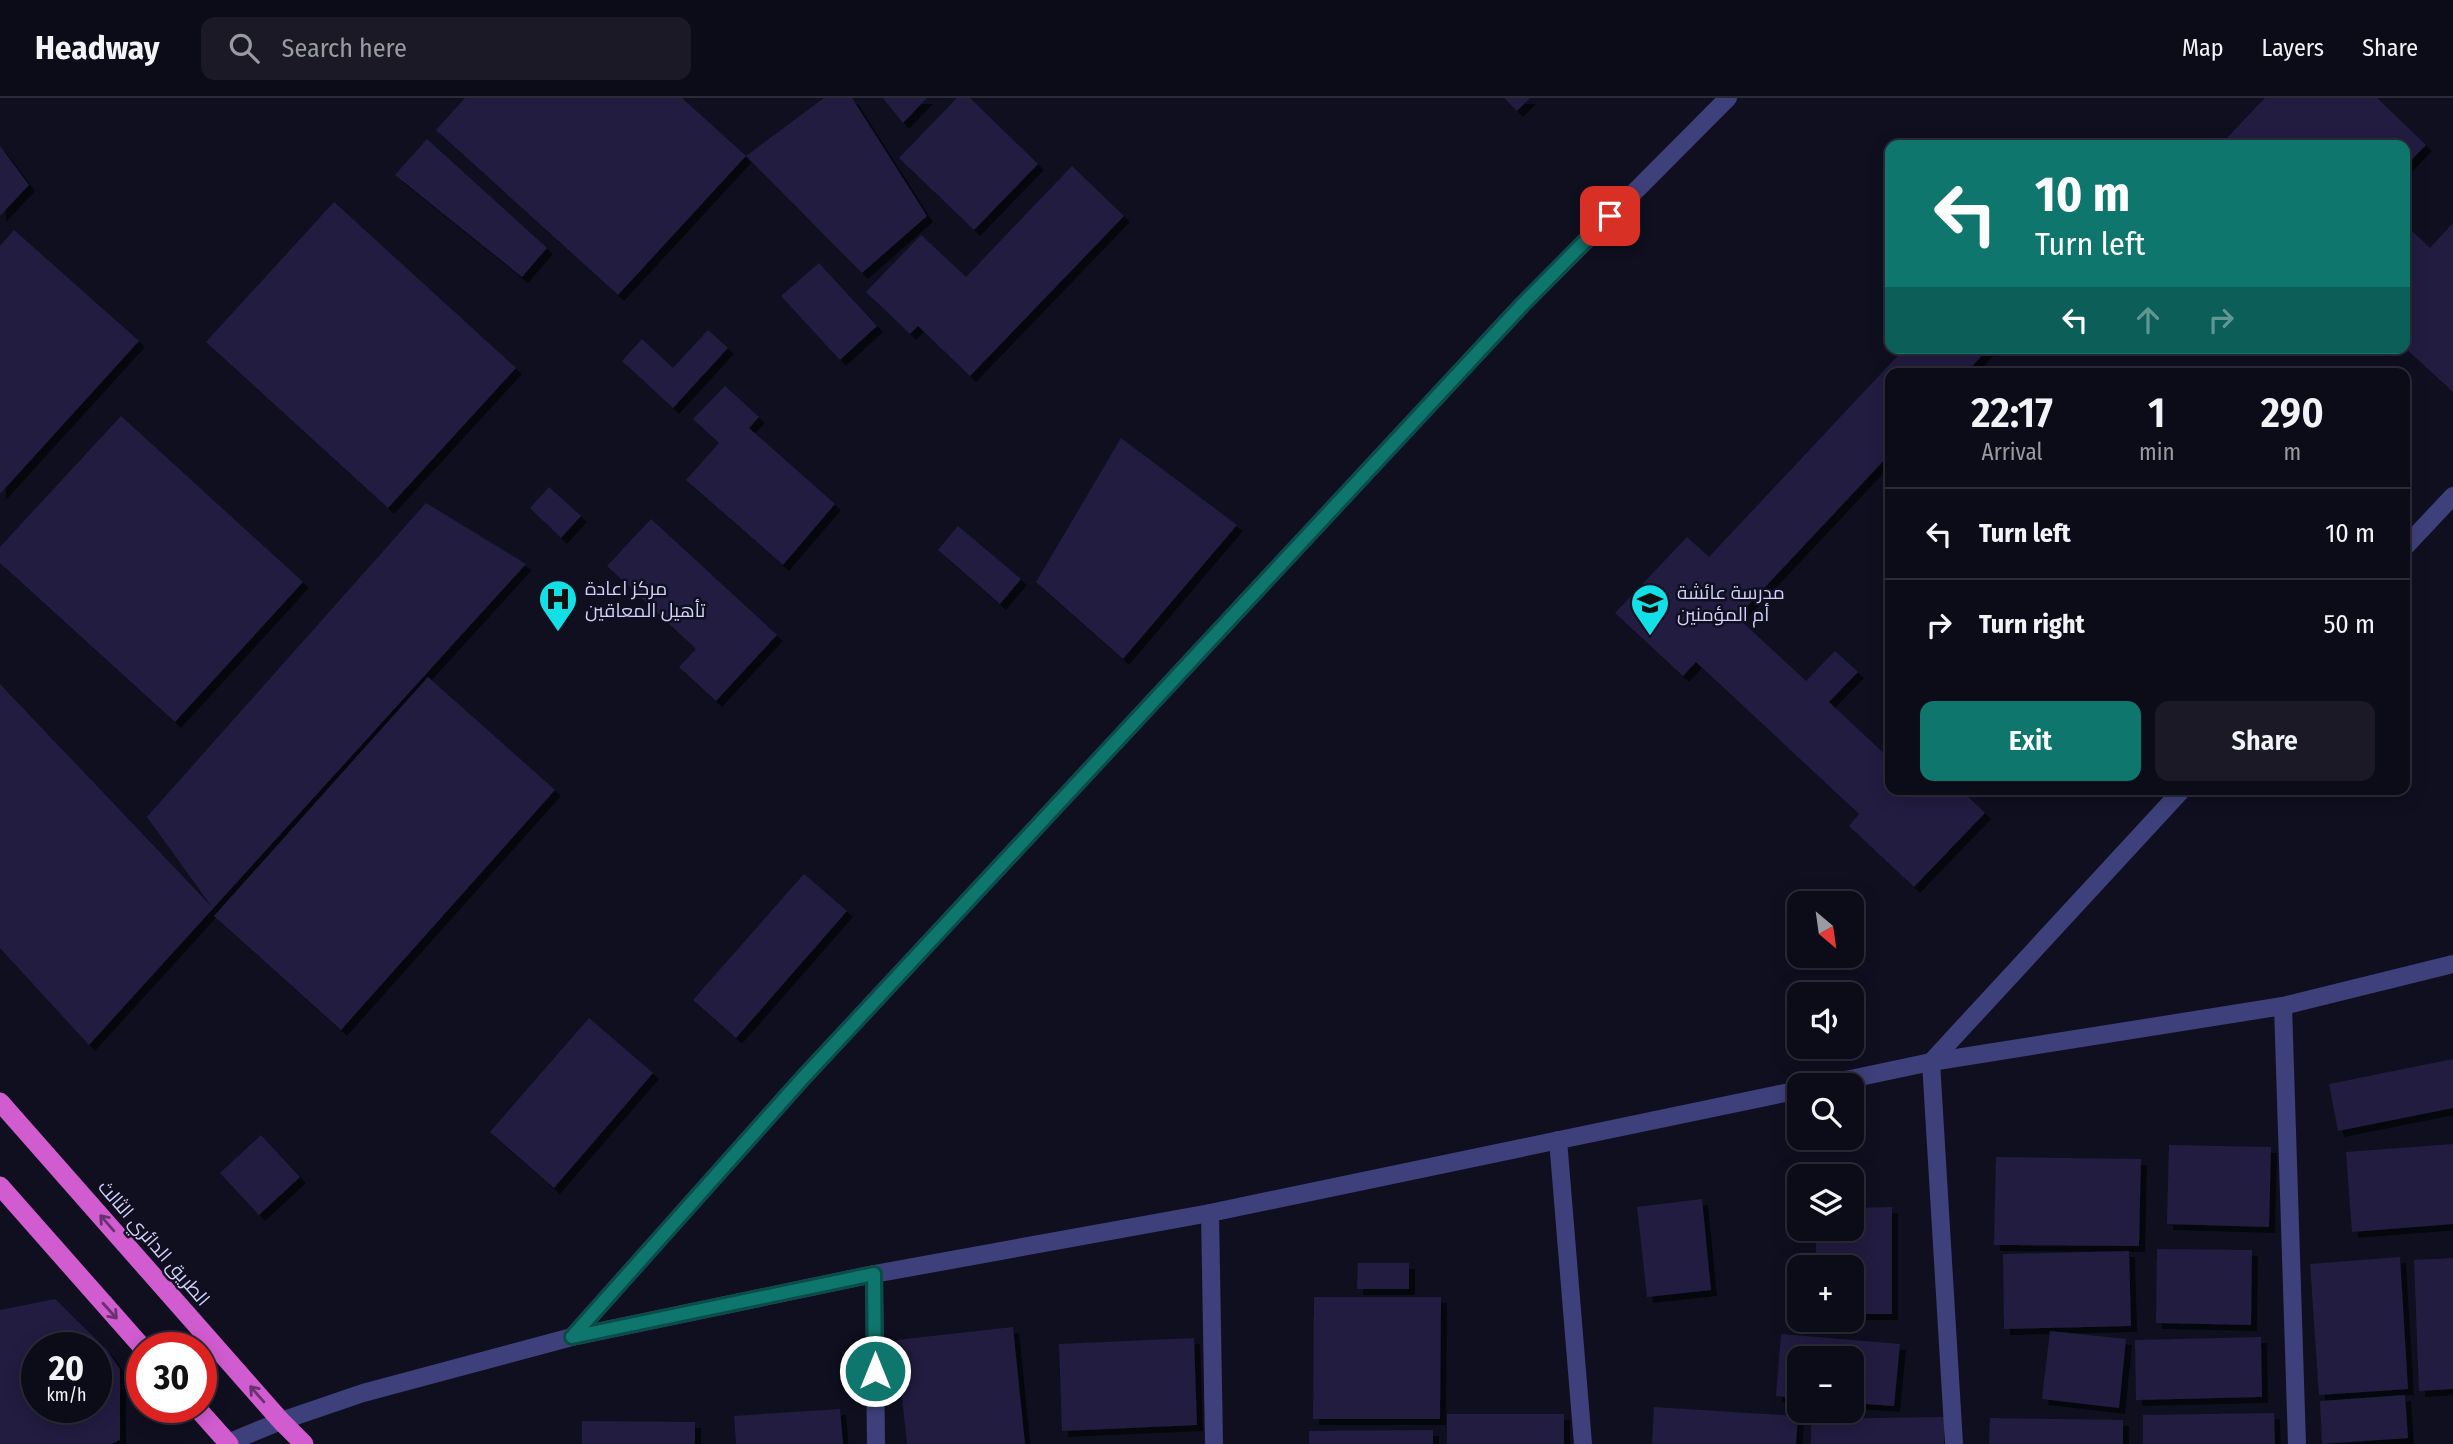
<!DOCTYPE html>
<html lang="en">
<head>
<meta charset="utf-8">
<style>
	:root { --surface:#0c0b18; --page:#1a1925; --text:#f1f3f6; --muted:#9a9ba2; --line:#2c2b37; --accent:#0f766e }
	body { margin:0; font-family:"Fira Sans Condensed",Cairo,sans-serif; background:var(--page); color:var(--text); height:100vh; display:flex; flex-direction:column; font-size:26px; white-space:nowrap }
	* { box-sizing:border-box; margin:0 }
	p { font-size:23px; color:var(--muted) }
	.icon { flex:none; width:38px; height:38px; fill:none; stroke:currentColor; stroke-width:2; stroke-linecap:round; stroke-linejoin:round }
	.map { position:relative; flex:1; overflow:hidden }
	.panel { position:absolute; left:1885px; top:270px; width:525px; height:427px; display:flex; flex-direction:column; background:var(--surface); border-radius:14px; box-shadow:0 4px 18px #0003,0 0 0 2px var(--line) }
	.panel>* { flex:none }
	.hud { position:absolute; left:1885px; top:42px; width:525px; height:214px; border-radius:14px; box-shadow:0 4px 18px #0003,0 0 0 2px var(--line); background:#0f766e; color:#fff; overflow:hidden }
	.needle { width:46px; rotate:151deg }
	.buttons { position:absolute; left:1787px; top:793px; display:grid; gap:14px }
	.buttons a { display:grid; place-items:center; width:77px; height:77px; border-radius:14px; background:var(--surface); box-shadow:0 4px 18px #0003,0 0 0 2px var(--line); font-size:35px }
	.speed { position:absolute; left:21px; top:1234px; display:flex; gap:14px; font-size:35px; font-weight:700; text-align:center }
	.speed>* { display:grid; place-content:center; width:91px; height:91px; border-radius:50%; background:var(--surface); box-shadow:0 4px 18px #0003,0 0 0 2px var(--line); line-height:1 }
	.speed small { font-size:18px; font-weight:400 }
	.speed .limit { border:10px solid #d22; background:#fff; color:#111 }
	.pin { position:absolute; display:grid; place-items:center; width:60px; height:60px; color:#fff; margin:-30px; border-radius:14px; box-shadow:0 4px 10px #0006 }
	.me { position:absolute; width:77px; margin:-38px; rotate:0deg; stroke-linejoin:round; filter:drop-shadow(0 0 5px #0008) }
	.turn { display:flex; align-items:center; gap:24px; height:147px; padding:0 35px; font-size:32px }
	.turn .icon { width:91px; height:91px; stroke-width:2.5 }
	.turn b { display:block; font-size:49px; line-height:60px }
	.lanes { display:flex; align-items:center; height:66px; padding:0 35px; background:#0003; justify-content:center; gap:35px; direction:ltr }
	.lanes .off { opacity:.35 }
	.eta { display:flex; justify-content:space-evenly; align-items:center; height:119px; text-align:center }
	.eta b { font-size:42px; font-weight:600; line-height:49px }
	.action { display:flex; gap:14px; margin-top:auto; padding:14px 35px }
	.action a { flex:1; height:80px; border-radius:14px; background:var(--accent); color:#fff; font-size:28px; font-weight:600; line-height:80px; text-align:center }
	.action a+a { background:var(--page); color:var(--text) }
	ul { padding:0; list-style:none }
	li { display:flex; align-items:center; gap:21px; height:91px; padding:0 35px; border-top:2px solid var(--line) }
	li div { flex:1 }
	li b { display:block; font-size:26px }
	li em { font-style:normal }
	header { display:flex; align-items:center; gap:42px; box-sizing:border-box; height:98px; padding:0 35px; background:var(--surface); border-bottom:2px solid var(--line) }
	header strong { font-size:33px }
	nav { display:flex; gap:38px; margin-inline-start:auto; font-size:24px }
	.search { width:490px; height:63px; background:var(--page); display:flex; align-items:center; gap:18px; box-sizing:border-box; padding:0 24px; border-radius:14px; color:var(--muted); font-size:26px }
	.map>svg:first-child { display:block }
</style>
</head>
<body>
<header>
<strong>Headway</strong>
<div class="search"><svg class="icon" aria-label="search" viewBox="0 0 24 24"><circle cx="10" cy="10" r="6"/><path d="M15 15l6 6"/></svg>Search here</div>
<nav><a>Map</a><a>Layers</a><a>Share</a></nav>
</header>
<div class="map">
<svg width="2453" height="1346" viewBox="0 0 2453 1346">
	<defs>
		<filter id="shadow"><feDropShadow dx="6" dy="6" stdDeviation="0" flood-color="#0009"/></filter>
	</defs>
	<rect width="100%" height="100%" fill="#100f20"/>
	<g fill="#211c3f" fill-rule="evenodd" filter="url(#shadow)">
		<polygon points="465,0 682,0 746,58 618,197 436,32"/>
		<polygon points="824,0 852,0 927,118 862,175 746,58"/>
		<polygon points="883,0 927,0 903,25"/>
		<polygon points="957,0 970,0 1038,66 974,132 899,60"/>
		<polygon points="1504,0 1530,0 1517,13"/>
		<polygon points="2265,0 2377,0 2426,47 2404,70 2404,47 2220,47"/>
		<polygon points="427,41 547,150 522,179 395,77"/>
		<polygon points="0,48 29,87 0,118"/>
		<polygon points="1072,68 1124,118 970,278 918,228 910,236 866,194 921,137 966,179"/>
		<polygon points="334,104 516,270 388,410 206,244"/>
		<polygon points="2404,125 2430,150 2453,125 2453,294 2404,249"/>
		<polygon points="14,132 139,243 0,396 0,148"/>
		<polygon points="819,165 877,228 840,262 781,198"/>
		<polygon points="708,232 728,250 673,310 622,263 642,241 673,270"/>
		<polygon points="1905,250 1985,250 1987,252 1966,275 1890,275 1890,356 1737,519 1806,583 1835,553 1858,574 1829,604 1890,661 1890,691 1960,691 1985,715 1914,789 1849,728 1859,716 1696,564 1683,578 1615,515 1687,439 1709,459"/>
		<polygon points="725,288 759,319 749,330 835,406 783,467 686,382 719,345 693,321"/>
		<polygon points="121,318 303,484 175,624 0,465 0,449"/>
		<polygon points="1121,340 1237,427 1123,561 1036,484"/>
		<polygon points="549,389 581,418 561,440 530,410"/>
		<polygon points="426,405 526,466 89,947 0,850 0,586 212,809 147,719"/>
		<polygon points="651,421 777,537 716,603 679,569 696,551 607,468"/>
		<polygon points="958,428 1021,481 1000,506 938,452"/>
		<polygon points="428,579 555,692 341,932 214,818"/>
		<polygon points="804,776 847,813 736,940 693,902"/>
		<polygon points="589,920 653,975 554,1090 490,1034"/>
		<polygon points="2453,961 2453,1010 2338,1033 2329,986"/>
		<polygon points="261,1037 300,1079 259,1117 220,1075"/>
		<polygon points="2453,1046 2453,1126 2352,1134 2346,1054"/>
		<polygon points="2169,1047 2271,1049 2269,1129 2167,1126"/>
		<polygon points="1996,1059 2141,1061 2139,1148 1994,1147"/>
		<polygon points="1702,1101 1711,1192 1647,1199 1637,1109"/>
		<polygon points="1892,1109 1892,1216 1852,1216 1852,1169 1816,1169 1816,1130 1852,1130 1852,1110"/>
		<polygon points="2157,1151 2252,1152 2251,1227 2156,1225"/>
		<polygon points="2129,1153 2131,1228 2004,1231 2003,1156"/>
		<polygon points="2400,1159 2408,1291 2319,1297 2310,1166"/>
		<polygon points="2453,1160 2453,1291 2419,1293 2414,1162"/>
		<polygon points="1358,1165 1409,1165 1409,1191 1357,1191"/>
		<polygon points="1314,1199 1441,1199 1440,1321 1313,1321"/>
		<path d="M55,1201L107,1252L120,1271V1342L111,1346H0V1212ZM37,1250H96V1309H37Z"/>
		<polygon points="1013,1229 1025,1346 907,1346 896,1242"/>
		<polygon points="2050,1233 2126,1241 2119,1310 2042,1301"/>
		<polygon points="1781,1236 1900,1246 1894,1308 1852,1305 1852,1260 1799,1260 1799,1300 1776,1298"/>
		<polygon points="2261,1239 2262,1299 2136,1302 2135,1242"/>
		<polygon points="1194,1240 1197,1327 1062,1333 1059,1246"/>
		<polygon points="2405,1297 2408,1340 2322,1346 2320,1303"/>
		<polygon points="1654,1309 1798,1318 1796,1346 1652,1346"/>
		<polygon points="840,1311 843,1346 736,1346 734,1318"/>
		<polygon points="2274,1315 2275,1346 2143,1346 2143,1317"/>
		<rect x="1447" y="1316" width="117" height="30"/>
		<polygon points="1944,1319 1944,1346 1811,1346 1811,1321"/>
		<polygon points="1990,1320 2123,1322 2123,1346 1989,1346"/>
		<polygon points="582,1323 695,1324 695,1346 582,1346"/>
		<polygon points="1433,1332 1433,1346 1309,1346 1309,1333"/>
	</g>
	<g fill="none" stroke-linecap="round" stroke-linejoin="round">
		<g stroke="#3e407b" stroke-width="18">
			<polyline points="2404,450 2453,398"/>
			<polyline points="2283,908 2297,1346"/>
			<polyline points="1822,987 1931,964 2283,908 2453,866"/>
			<polyline points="1558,1042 1583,1346"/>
			<polyline points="1210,1115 1214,1346"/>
			<polyline points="874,1176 876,1346"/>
			<polyline points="572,1239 802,981 1522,207 1728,0"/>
			<polyline points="225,1346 281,1323 363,1295 572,1239 874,1176 1210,1115 1799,992"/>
			<polyline points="1954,1346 1931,964 2183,691"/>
		</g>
		<g stroke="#d15ccf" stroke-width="19">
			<polyline points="0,1004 281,1323 304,1346"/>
			<polyline points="0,1088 143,1250"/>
			<polyline points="196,1309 229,1346"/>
		</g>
	</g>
	<defs><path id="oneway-shaft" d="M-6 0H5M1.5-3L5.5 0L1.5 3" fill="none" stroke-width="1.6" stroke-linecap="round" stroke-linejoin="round" transform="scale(1.75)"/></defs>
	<g stroke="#67326f">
		<use href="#oneway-shaft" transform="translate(107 1125) rotate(-131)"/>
		<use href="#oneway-shaft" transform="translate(110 1213) rotate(48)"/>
		<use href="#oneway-shaft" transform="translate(257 1296) rotate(-131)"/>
	</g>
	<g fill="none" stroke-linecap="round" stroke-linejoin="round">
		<defs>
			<polyline id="route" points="875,1273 874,1176 572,1239 802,981 1522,207 1610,118"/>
		</defs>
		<use href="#route" stroke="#0a4d48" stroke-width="18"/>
		<use href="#route" stroke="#0f766e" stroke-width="12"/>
	</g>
	<defs>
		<symbol id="hospital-pin" viewBox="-11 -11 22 30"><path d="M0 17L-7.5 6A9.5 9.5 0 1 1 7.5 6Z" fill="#13e0e6" stroke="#100f20"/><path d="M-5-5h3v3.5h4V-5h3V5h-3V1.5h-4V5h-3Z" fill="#111"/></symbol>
		<symbol id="school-pin" viewBox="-11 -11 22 30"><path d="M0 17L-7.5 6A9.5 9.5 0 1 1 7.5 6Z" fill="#13e0e6" stroke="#100f20"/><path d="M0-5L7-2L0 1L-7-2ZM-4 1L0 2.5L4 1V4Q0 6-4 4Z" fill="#111"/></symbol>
	</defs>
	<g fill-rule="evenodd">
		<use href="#hospital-pin" x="536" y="479" width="44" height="60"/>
		<use href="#school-pin" x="1628" y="483" width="44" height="60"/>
	</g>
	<g text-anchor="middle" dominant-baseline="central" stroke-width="5" stroke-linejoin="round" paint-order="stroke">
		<g font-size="19" fill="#d3d1fb" stroke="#100f20" text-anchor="start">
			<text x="585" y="490">مركز اعادة<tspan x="585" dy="22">تأهيل المعاقين</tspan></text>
			<text x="1677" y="494">مدرسة عائشة<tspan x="1677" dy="22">أم المؤمنين</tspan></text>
		</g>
		<g font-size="19" fill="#d3d1fb" stroke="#100f20">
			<text transform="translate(154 1145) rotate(49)">الطريق الدائري الثالث</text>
		</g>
	</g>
</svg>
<div class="buttons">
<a><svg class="needle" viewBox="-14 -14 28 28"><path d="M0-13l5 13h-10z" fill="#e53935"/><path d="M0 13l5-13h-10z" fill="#9a9ba2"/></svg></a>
<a><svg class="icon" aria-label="sound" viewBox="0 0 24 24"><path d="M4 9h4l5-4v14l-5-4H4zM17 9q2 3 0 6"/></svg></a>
<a><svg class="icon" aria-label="search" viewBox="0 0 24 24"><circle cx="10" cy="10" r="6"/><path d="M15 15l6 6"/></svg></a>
<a><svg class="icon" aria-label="layers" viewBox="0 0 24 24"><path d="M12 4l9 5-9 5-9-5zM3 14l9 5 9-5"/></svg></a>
<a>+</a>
<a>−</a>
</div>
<div class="speed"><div>20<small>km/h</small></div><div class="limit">30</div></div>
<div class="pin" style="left:1610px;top:118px;background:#d93025"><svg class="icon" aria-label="arrive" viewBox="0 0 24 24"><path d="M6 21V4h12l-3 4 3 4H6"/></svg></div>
<svg class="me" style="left:875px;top:1273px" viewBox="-20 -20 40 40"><circle r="17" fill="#0f766e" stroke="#fff" stroke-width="3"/><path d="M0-11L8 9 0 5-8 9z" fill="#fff"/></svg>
<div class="hud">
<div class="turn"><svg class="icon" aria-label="left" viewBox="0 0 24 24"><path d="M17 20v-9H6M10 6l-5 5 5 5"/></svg><div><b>10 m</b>Turn left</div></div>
<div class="lanes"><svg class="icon" aria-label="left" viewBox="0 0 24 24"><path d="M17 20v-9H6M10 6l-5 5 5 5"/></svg><svg class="icon off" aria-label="ahead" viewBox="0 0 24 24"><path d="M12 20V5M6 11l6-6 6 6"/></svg><svg class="icon off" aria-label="right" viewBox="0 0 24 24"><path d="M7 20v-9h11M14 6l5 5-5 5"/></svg></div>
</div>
<section class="panel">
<div class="eta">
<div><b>22:17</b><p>Arrival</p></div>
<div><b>1</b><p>min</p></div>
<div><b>290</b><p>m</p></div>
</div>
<ul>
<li><svg class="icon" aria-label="left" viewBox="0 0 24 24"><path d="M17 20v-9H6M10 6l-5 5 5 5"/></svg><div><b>Turn left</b></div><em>10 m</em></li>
<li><svg class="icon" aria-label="right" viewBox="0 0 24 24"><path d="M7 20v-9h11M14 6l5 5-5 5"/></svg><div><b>Turn right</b></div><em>50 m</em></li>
</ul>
<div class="action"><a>Exit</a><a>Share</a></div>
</section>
</div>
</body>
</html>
